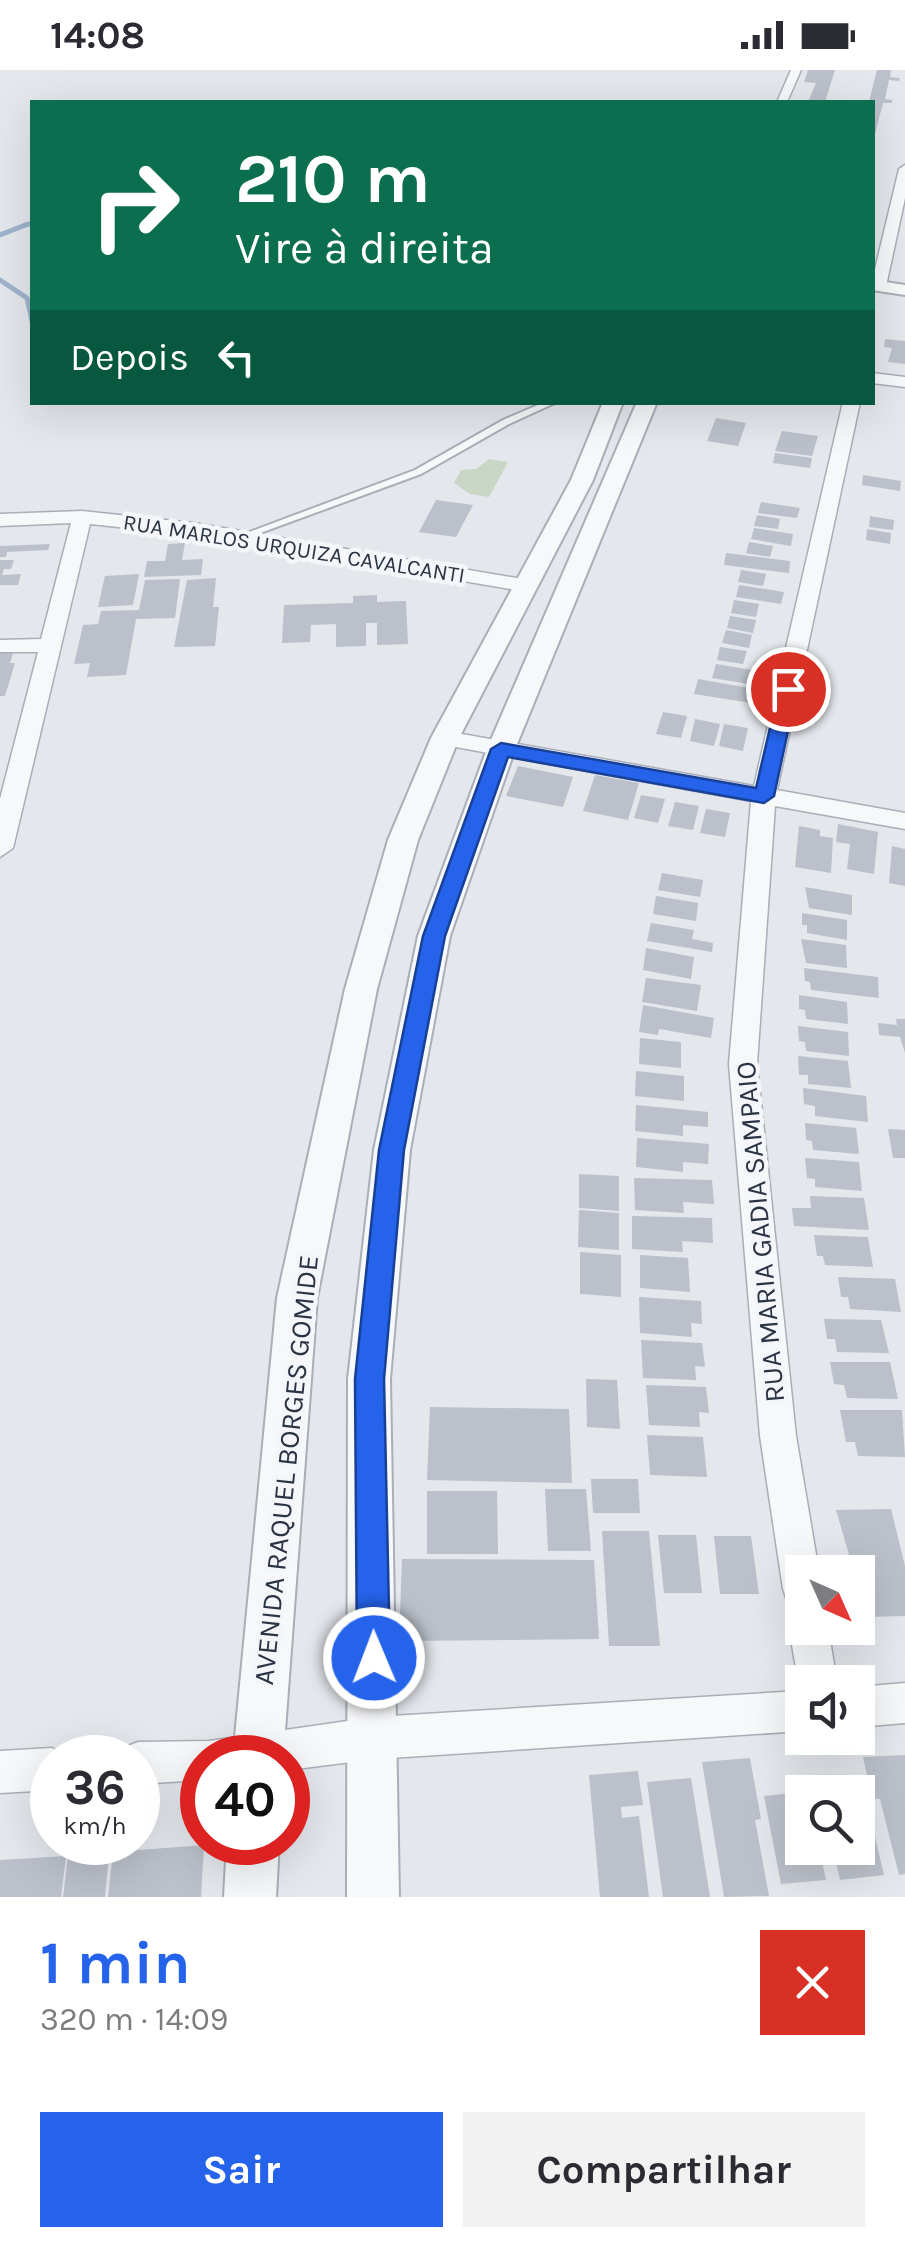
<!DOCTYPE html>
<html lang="pt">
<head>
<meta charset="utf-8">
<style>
	:root { --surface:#fff; --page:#f2f2f3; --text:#2b2b33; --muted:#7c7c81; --accent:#2563eb }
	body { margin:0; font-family:Karla,sans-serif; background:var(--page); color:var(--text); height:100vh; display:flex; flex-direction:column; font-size:38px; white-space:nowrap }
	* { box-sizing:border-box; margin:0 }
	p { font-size:32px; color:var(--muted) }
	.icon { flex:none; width:55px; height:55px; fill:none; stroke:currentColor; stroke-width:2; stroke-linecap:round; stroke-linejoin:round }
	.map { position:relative; height:1827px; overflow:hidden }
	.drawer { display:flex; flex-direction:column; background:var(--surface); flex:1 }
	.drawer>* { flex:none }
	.guide { position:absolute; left:30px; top:30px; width:845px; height:305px; border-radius:0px; box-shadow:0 10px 40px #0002; background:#0b6e4f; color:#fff; overflow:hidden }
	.needle { width:65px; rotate:135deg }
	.controls { position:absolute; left:785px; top:1485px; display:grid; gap:20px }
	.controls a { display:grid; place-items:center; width:90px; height:90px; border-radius:0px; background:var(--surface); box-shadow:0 10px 40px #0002; font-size:50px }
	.speed { position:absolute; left:30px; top:1665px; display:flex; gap:20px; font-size:50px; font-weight:700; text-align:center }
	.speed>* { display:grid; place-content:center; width:130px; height:130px; border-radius:50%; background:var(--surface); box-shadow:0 10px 40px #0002; line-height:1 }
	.speed small { font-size:25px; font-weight:400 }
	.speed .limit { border:15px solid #d22; background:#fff; color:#111 }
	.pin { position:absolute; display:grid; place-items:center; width:85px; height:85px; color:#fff; margin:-42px; border:5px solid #fff; border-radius:50%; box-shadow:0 2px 10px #0007 }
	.me { position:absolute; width:110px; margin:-55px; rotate:359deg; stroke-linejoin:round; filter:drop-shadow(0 0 8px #0008) }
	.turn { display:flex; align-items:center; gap:35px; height:210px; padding:0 40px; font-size:45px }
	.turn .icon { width:130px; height:130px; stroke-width:2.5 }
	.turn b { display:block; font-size:70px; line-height:85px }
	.then { display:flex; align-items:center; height:95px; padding:0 40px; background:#0003; gap:20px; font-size:38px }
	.round { display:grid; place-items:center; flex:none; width:105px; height:105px; border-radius:0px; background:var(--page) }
	.headline { display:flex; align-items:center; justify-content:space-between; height:170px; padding:0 40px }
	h1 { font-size:60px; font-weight:700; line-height:75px; color:var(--accent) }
	.cta { display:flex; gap:20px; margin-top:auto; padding:20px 40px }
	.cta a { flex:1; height:115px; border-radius:0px; background:var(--accent); color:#fff; font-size:40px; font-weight:700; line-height:115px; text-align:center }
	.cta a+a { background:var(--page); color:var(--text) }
	.status { display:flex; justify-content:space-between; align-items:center; height:70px; padding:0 50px; background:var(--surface); direction:ltr }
	.status svg { height:28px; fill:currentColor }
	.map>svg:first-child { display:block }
</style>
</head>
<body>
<div class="status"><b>14:08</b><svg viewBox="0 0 49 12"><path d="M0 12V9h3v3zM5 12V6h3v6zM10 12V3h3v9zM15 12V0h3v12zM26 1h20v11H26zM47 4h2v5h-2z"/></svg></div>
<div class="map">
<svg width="905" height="1827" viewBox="0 0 905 1827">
	<rect width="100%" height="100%" fill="#e4e7ec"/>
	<polygon fill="#c9d6c5" points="489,389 508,392 489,427 470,424 454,413 461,400 476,399"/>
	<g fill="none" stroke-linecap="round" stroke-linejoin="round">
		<polyline stroke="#9fb4cc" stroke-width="4" points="21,157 32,153"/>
		<g stroke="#9fb4cc" stroke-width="5">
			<polyline points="0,165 28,154"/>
			<polyline points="0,210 27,228 32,251"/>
		</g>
	</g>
	<g fill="#bbc0ca">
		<polygon points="808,0 835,0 825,32 808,32 816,13 804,12"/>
		<polygon points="877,0 891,0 890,7 900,8 899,11 889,10 885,29 892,30 892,33 883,33 874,68 872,32 869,32"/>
		<polygon points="885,269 905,271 905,294 888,292 892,278 884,277"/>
		<polygon points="716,348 746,353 738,376 707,371"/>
		<polygon points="782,361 818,366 812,386 775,381"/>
		<polygon points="775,383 812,388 810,398 773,393"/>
		<polygon points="863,405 901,411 900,421 862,415"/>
		<polygon points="436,430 473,435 456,467 419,462"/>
		<polygon points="761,432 800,438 797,448 758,443"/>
		<polygon points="757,445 780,449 778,459 754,456"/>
		<polygon points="870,446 894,450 893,460 869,457"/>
		<polygon points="754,458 793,464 791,476 751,469"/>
		<polygon points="867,459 891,463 890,474 866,470"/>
		<polygon points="749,472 773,476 770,487 746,483"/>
		<polygon points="185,473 182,490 203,489 201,505 144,507 147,491 165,491 168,474"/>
		<polygon points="50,474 48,480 7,482 6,487 0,487 0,476"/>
		<polygon points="726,483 790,491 789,503 724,495"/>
		<polygon points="0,490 14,490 11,499 4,499 2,505 21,504 18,515 0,515"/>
		<polygon points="741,500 766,504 763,516 738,512"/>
		<polygon points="139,504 133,535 98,537 105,506"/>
		<polygon points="216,508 213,537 219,537 215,576 174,577 187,510"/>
		<polygon points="180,509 175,548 136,549 126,605 87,607 90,593 74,594 83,555 98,554 101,541 139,540 145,510"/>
		<polygon points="739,515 784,522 781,534 736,527"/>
		<polygon points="377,525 377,532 406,531 408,574 377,575 377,553 366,553 366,576 336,577 336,554 311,555 310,572 282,573 284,535 353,533 353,526"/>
		<polygon points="734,530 759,534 756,547 731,543"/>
		<polygon points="730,546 756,550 753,563 727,558"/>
		<polygon points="726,560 752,565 749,578 722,573"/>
		<polygon points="720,577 747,581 743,594 717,590"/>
		<polygon points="0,581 14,581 10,593 15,593 5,626 0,626"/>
		<polygon points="716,594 764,602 761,616 712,608"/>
		<polygon points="698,609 761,620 758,634 694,624"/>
		<polygon points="663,642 687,646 681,668 656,664"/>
		<polygon points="695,649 720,654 714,676 690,671"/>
		<polygon points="724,654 748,658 743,681 719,676"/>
		<polygon points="518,696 573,707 563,737 506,726"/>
		<polygon points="595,705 639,713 628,750 583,741"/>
		<polygon points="641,725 665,729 658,753 634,748"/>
		<polygon points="675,732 699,736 693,760 668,756"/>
		<polygon points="706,739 730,743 725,767 700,763"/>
		<polygon points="838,754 878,762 874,804 847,799 850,774 836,772"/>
		<polygon points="799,756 820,760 820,766 833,768 831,803 795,797"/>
		<polygon points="892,776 905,779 905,816 889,813"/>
		<polygon points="662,803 703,810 700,827 658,820"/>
		<polygon points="805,817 852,825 852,845 809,838"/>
		<polygon points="656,826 698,833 696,851 653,844"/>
		<polygon points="802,843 847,850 847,870 807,863 807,855 802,855"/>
		<polygon points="651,853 694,860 692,869 713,873 712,882 647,871"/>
		<polygon points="801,869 846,875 847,898 806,893"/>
		<polygon points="646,878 694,887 691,909 643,900"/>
		<polygon points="804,898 878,907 879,928 811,920 810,912 805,911"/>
		<polygon points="646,908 701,915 697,941 642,932"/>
		<polygon points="799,925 847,932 848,954 806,949 805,940 799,939"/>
		<polygon points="643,935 714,948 711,968 659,959 658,965 639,962"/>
		<polygon points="896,949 905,949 905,983 900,967 879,965 878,953 897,955"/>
		<polygon points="798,956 848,962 849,986 806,981 805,972 799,971"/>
		<polygon points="640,968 681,972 681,998 639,994"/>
		<polygon points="798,986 848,991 851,1018 808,1014 808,1005 799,1005"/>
		<polygon points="636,1001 684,1006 684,1031 635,1026"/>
		<polygon points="803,1018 866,1026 868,1052 815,1046 815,1036 804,1034"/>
		<polygon points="636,1035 708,1042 708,1057 683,1055 683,1066 635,1061"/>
		<polygon points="805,1053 856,1058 859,1084 813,1080 812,1071 806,1070"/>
		<polygon points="888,1059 905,1060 905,1088 893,1088"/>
		<polygon points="637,1068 709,1074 708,1094 683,1092 683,1102 636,1097"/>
		<polygon points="805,1088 859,1092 862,1121 815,1117 815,1109 807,1108"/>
		<polygon points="579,1104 619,1106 619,1141 579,1138"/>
		<polygon points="634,1108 712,1110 714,1134 683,1132 684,1143 635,1140"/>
		<polygon points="810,1126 864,1128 869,1160 794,1156 792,1138 811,1138"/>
		<polygon points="579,1140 619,1143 619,1180 578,1177"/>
		<polygon points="632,1146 712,1148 713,1173 682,1171 683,1182 632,1179"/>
		<polygon points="814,1165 868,1167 873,1197 825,1195 823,1186 817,1186"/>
		<polygon points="580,1182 621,1185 621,1227 580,1224"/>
		<polygon points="640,1185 688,1188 690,1222 640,1218"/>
		<polygon points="838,1207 895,1209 901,1242 850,1239 848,1227 841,1227"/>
		<polygon points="639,1227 701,1231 702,1254 691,1253 692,1267 640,1263"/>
		<polygon points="824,1249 881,1250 889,1283 837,1282 835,1269 827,1269"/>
		<polygon points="641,1270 702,1273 705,1297 695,1296 696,1310 643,1308"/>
		<polygon points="830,1292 890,1292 898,1329 847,1328 844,1315 834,1314"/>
		<polygon points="586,1309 617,1310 620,1359 587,1357"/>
		<polygon points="646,1315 706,1317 709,1343 699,1342 700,1357 649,1355"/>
		<polygon points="430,1337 569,1339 572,1413 427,1410"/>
		<polygon points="840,1340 902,1340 905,1387 858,1386 855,1372 846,1372"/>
		<polygon points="647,1365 703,1367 707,1407 650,1405"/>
		<polygon points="591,1409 638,1409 640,1443 593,1443"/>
		<polygon points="545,1419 586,1419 591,1481 548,1481"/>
		<polygon points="427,1421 497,1421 498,1484 427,1484"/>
		<polygon points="891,1439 905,1496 905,1546 867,1547 858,1502 854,1502 836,1440"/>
		<polygon points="602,1461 649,1461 660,1576 609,1576"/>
		<polygon points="658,1465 696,1465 702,1523 664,1523"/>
		<polygon points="714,1466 751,1466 759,1524 720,1524"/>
		<polygon points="402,1489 594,1490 599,1569 399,1571"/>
		<polygon points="905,1685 905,1804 899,1805 880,1729 872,1729 863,1687"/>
		<polygon points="750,1688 761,1749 755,1750 769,1826 724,1827 702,1692"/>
		<polygon points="638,1701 643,1735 621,1737 622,1748 639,1746 649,1827 600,1827 589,1705"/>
		<polygon points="691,1708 710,1827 663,1827 647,1712"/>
		<polygon points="792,1723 794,1734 802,1733 802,1778 819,1778 826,1810 781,1814 764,1726"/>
		<polygon points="858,1729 866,1729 884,1805 840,1810 833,1778 858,1778"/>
		<polygon points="204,1775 201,1827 108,1827 113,1782"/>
		<polygon points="109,1784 105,1827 63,1827 68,1786"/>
		<polygon points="66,1786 61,1827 0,1827 0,1790"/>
	</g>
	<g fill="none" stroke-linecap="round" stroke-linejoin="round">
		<defs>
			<polygon id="service" points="545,332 557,332 509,354 421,404 244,469 236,467 415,400 503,350"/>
			<g id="minor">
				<polygon points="791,0 801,0 787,32 777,32"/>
				<polygon points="905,95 905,128 886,216 879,220 874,219 872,212 899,99"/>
				<polygon points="872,303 905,307 905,317 872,313"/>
				<polygon points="843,332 860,332 777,720 905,743 905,759 775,736 757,994 796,1366 819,1502 802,1502 802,1538 788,1533 783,1519 760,1366 729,994 751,731 445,675 434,668 445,661 754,716"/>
				<polygon points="82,441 194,453 528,510 538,516 528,522 194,465 90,454 13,778 0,787 0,729 38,582 0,582 0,570 41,569 71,453 0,456 0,444"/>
				<polygon points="802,1541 802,1558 828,1558 837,1612 802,1612 802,1661 375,1689 288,1700 288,1688 202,1688 202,1710 138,1714 138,1688 119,1688 123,1678 138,1672 209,1671 375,1647 800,1621 789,1558 795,1544"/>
				<polygon points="905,1613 905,1653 858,1657 858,1617"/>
				<polygon points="52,1678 68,1688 52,1688 52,1720 0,1723 0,1681"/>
			</g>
			<g id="tertiary">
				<polygon points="872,210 905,215 905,225 872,220"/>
				<polygon points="603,332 623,332 593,410 459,668 418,770 377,919 317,1228 283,1688 233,1688 277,1228 345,919 388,770 431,668 571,410"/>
				<polygon points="637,332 657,332 515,679 450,866 410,1080 390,1309 399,1827 347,1827 348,1309 374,1080 418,866 487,679"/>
				<polygon points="227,1772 279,1772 276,1827 224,1827"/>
			</g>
		</defs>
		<use href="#service" stroke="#a9aeb7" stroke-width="4"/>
		<use href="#minor" stroke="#a9aeb7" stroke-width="3"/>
		<use href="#tertiary" stroke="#a9aeb7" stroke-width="4"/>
		<use href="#service" fill="#f7f8fa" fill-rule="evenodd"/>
		<use href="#minor" fill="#f7f8fa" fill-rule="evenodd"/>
		<use href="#tertiary" fill="#f7f8fa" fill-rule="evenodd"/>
	</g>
	<polygon fill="#2563eb" stroke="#184099" stroke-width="2.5" points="788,613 797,619 774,726 764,733 508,687 445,866 404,1080 384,1309 390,1588 385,1600 374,1605 362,1600 357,1588 355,1309 379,1080 423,866 491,679 501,673 756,718 779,619"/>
	<g text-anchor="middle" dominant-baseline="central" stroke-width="9" stroke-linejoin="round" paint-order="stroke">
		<g font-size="22" fill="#2b3445" stroke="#f4f6f9">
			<text transform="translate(294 479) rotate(9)">RUA MARLOS URQUIZA CAVALCANTI</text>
		</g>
		<g font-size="28" fill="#2b3445" stroke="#f4f6f9">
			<text transform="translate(760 1162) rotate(-95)">RUA MARIA GADIA SAMPAIO</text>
			<text transform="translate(286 1400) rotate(-84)">AVENIDA RAQUEL BORGES GOMIDE</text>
		</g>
	</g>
</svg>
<div class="controls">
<a><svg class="needle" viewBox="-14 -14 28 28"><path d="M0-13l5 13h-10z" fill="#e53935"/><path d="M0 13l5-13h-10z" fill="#7c7c81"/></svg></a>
<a><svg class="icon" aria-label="sound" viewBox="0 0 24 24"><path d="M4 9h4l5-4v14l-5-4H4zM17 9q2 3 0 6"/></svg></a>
<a><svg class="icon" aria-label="search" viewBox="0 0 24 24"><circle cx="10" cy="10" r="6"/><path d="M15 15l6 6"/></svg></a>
</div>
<div class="speed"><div>36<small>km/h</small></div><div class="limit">40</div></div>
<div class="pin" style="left:788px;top:619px;background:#d93025"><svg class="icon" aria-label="arrive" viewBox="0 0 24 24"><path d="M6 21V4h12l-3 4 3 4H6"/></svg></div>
<svg class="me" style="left:374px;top:1588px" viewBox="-20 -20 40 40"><circle r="17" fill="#2563eb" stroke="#fff" stroke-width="3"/><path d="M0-11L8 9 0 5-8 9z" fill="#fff"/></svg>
<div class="guide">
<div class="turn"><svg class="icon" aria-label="right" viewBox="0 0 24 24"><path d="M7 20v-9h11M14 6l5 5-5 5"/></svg><div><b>210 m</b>Vire à direita</div></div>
<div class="then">Depois<svg class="icon" aria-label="left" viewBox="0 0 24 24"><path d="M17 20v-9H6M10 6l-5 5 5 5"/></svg></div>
</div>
</div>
<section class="drawer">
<div class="headline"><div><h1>1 min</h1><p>320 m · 14:09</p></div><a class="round" style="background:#d93025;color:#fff"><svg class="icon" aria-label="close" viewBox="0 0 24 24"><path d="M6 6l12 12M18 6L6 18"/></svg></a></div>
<div class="cta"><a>Sair</a><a>Compartilhar</a></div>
</section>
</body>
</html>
